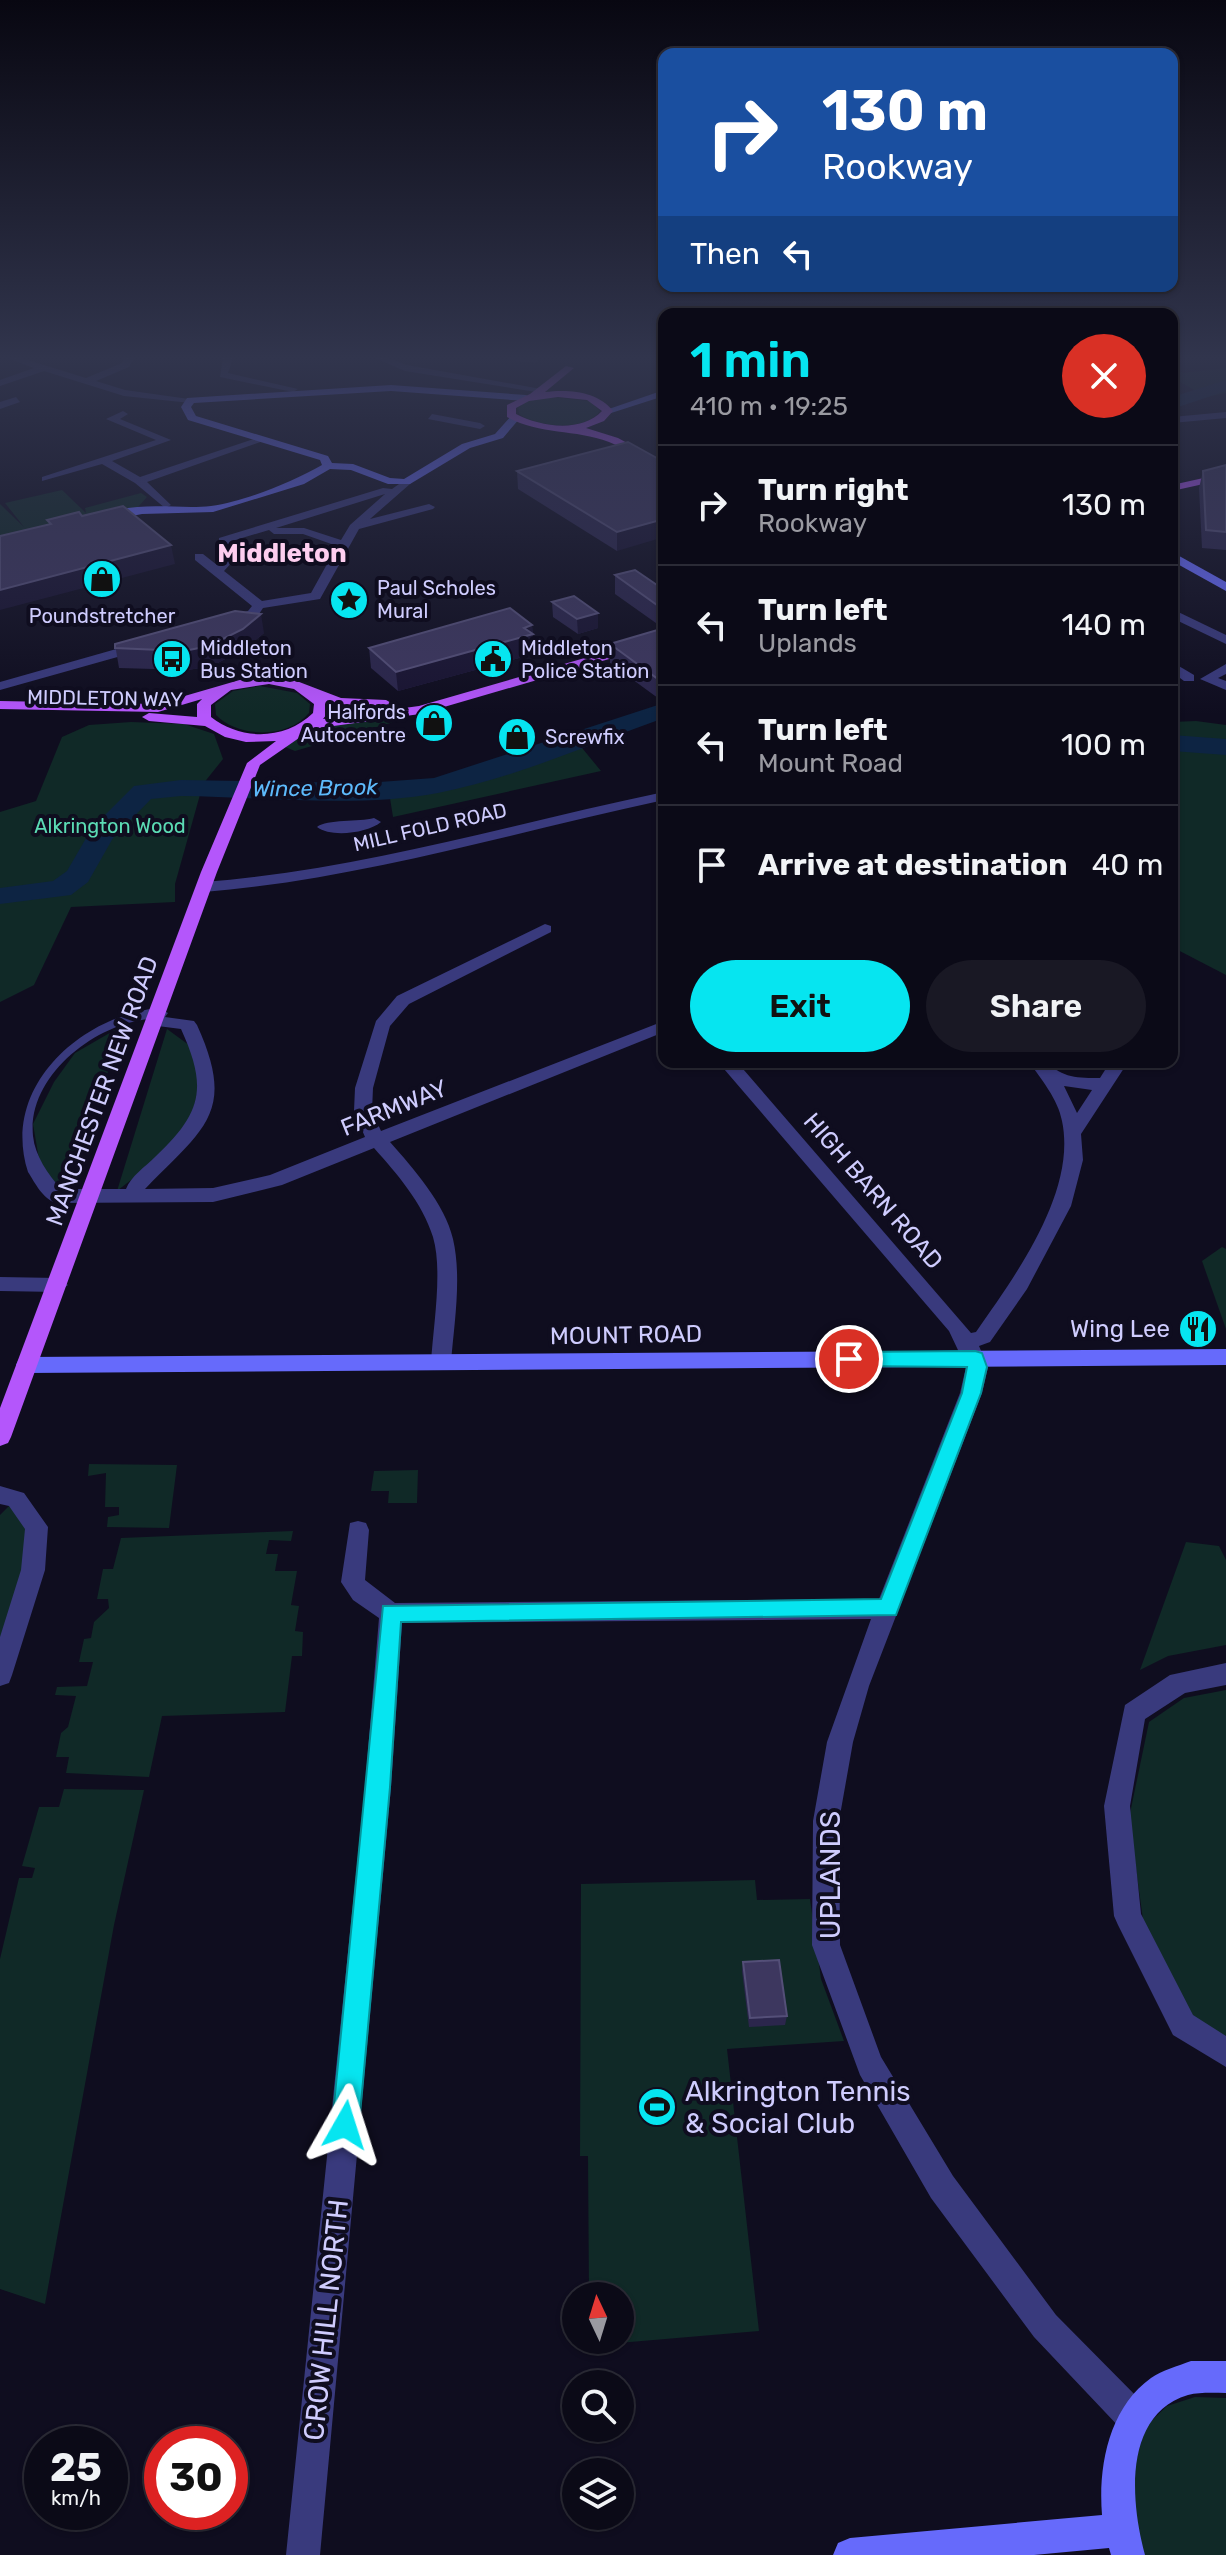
<!DOCTYPE html>
<html lang="en">
<head>
<meta charset="utf-8">
<style>
	:root { --surface:#0b0a17; --page:#191824; --text:#f1f3f6; --muted:#9a9aa1; --line:#2b2b36; --accent:#06e5f0 }
	body { margin:0; font-family:Rubik,sans-serif; background:var(--page); color:var(--text); height:100vh; display:flex; flex-direction:column; font-size:30px; white-space:nowrap }
	* { box-sizing:border-box; margin:0 }
	p { font-size:26px; color:var(--muted) }
	.icon { flex:none; width:44px; height:44px; fill:none; stroke:currentColor; stroke-width:2; stroke-linecap:round; stroke-linejoin:round }
	.map { position:relative; flex:1; overflow:hidden }
	.sheet { position:absolute; left:658px; top:308px; width:520px; height:760px; display:flex; flex-direction:column; background:var(--surface); border-radius:16px; box-shadow:0 2px 6px #0004,0 0 0 2px var(--line) }
	.sheet>* { flex:none }
	.hud { position:absolute; left:658px; top:48px; width:520px; height:244px; border-radius:16px; box-shadow:0 2px 6px #0004,0 0 0 2px var(--line); background:#1a4fa0; color:#fff; overflow:hidden }
	.needle { width:52px; rotate:356deg }
	.fabs { position:absolute; left:562px; top:2282px; display:grid; gap:16px }
	.fabs a { display:grid; place-items:center; width:72px; height:72px; border-radius:50%; background:var(--surface); box-shadow:0 2px 6px #0004,0 0 0 2px var(--line); font-size:40px }
	.speed { position:absolute; left:24px; top:2426px; display:flex; gap:16px; font-size:40px; font-weight:700; text-align:center }
	.speed>* { display:grid; place-content:center; width:104px; height:104px; border-radius:50%; background:var(--surface); box-shadow:0 2px 6px #0004,0 0 0 2px var(--line); line-height:1 }
	.speed small { font-size:20px; font-weight:400 }
	.speed .limit { border:12px solid #d22; background:#fff; color:#111 }
	.pin { position:absolute; display:grid; place-items:center; width:68px; height:68px; color:#fff; margin:-34px; border:4px solid #fff; border-radius:50%; box-shadow:0 2px 8px #0007 }
	.me { position:absolute; width:88px; margin:-44px; rotate:6deg; stroke-linejoin:round; filter:drop-shadow(0 0 6px #0008) }
	.turn { display:flex; align-items:center; gap:28px; height:168px; padding:0 32px; font-size:36px }
	.turn .icon { width:104px; height:104px; stroke-width:2.5 }
	.turn b { display:block; font-size:56px; line-height:68px }
	.then { display:flex; align-items:center; height:76px; padding:0 32px; background:#0003; gap:16px; font-size:30px }
	.round { display:grid; place-items:center; flex:none; width:84px; height:84px; border-radius:42px; background:var(--page) }
	.overview { display:flex; align-items:center; justify-content:space-between; height:136px; padding:0 32px }
	h1 { font-size:48px; font-weight:600; line-height:60px; color:var(--accent) }
	.action { display:flex; gap:16px; margin-top:auto; padding:16px 32px }
	.action a { flex:1; height:92px; border-radius:48px; background:var(--accent); color:#111; font-size:32px; font-weight:600; line-height:92px; text-align:center }
	.action a+a { background:var(--page); color:var(--text) }
	ul { padding:0; list-style:none }
	li { display:flex; align-items:center; gap:24px; height:120px; padding:0 32px; border-top:2px solid var(--line) }
	li div { flex:1 }
	li b { display:block; font-size:30px }
	li em { font-style:normal }
	.map>svg:first-child { display:block }
</style>
</head>
<body>
<div class="map">
<svg width="1226" height="2555" viewBox="0 0 1226 2555">
	<rect width="100%" height="100%" fill="#0f0d1f"/>
	<g fill="#102927">
		<polygon points="1172,367 1183,373 1226,368 1226,393 1206,397 1172,377"/>
		<path d="M551,397L589,401L600,411C585,432 538,427 519,414L518,408L527,401Z"/>
		<polygon points="62,490 86,513 85,508 141,493 147,497 138,507 0,541 0,504 24,527 5,503"/>
		<path d="M260,686L297,693L310,704L309,713C288,739 238,738 216,715L215,704L233,691Z"/>
		<polygon points="664,706 664,715 578,743 601,771 393,817 389,792 328,793 325,799 264,794 268,788 364,789 457,778"/>
		<path d="M404,719L295,751L285,747C314,723 368,719 404,719Z"/>
		<polygon points="1196,721 1226,725 1226,975 1172,947 1172,722"/>
		<polygon points="131,722 184,724 214,734 223,759 203,784 175,884 175,902 71,907 34,985 0,1002 0,812 36,801 62,737 89,725"/>
		<polygon points="127,1023 62,1190 40,1165 33,1124 54,1082 75,1053"/>
		<path d="M167,1029L193,1048C211,1125 174,1147 117,1191Z"/>
		<polygon points="1222,1247 1226,1249 1226,1329 1202,1261"/>
		<polygon points="89,1464 177,1465 169,1528 107,1527 108,1517 119,1515 119,1507 105,1507 106,1473 88,1476"/>
		<polygon points="418,1470 417,1503 388,1503 389,1491 371,1491 374,1471"/>
		<polygon points="16,1499 37,1527 0,1659 0,1515"/>
		<polygon points="293,1531 291,1541 269,1540 266,1554 278,1554 275,1571 297,1571 291,1605 299,1606 295,1631 303,1632 302,1656 292,1656 285,1712 162,1716 149,1777 66,1773 69,1757 56,1757 61,1733 68,1727 76,1696 55,1695 57,1687 87,1686 93,1662 79,1662 84,1639 91,1638 94,1622 109,1608 108,1599 97,1599 103,1569 113,1569 121,1538"/>
		<polygon points="1186,1542 1219,1546 1226,1560 1226,1645 1168,1656 1140,1670"/>
		<polygon points="1226,1690 1226,2037 1190,2014 1145,1934 1129,1818 1149,1722 1184,1698"/>
		<polygon points="64,1789 144,1790 114,1925 45,2304 0,2289 0,1959 19,1878 32,1878 35,1868 22,1866 39,1807 59,1807"/>
		<polygon points="755,1880 757,1900 810,1899 821,1979 844,2041 727,2049 759,2331 595,2345 595,2340 620,2340 620,2296 589,2294 588,2156 580,2156 581,1884"/>
		<polygon points="1195,2397 1226,2398 1226,2555 1142,2555 1127,2496 1145,2427 1167,2406"/>
	</g>
	<g fill="none" stroke-linecap="round" stroke-linejoin="round">
		<g fill="#0d2443" fill-rule="evenodd">
			<polygon points="1226,380 1226,391 1172,409 1172,397"/>
			<path d="M664,703V718C590,744 515,778 438,793C361,808 260,797 181,796L151,799L113,838L88,882L71,895L0,904V888L53,881L67,871L92,828L134,786L181,780L366,783L434,778Z"/>
			<polygon points="1172,735 1226,739 1226,755 1172,751"/>
		</g>
		<g fill="#393a7d" fill-rule="evenodd">
			<polygon points="7,358 21,358 86,378 122,363 124,358 134,358 129,367 96,381 125,390 196,400 191,403 124,396 44,371 0,386 0,380 34,368"/>
			<polygon points="223,358 233,358 228,373 298,389 293,392 220,377"/>
			<polygon points="375,358 388,358 407,365 541,389 536,392 405,371"/>
			<polygon points="16,397 20,402 0,409 0,402"/>
			<polygon points="123,411 128,414 120,419 171,440 112,461 140,477 257,438 266,440 147,482 171,505 165,508 135,483 102,464 42,481 42,477 156,440 106,419"/>
			<polygon points="1226,412 1226,418 1172,423 1172,417"/>
			<polygon points="432,414 480,423 485,426 480,429 428,419"/>
			<path d="M406,479L412,482L410,484L370,519L429,504L435,507L433,509L359,529L320,599L263,608L257,617L226,624V618L248,611L252,606L195,560V554H203L217,565L230,551L219,542V538L383,488L392,489ZM385,494L350,525L341,540L304,528H276ZM269,530L274,534H303L337,546L311,593L262,601L224,571L243,550L232,541Z"/>
			<polygon points="1172,609 1226,635 1226,644 1172,618"/>
			<polygon points="141,642 147,646 146,649 0,690 0,682"/>
			<polygon points="1172,662 1194,675 1194,681 1184,681 1172,672"/>
			<polygon points="1226,664 1226,674 1218,678 1226,681 1226,690 1200,679"/>
			<path d="M664,792V800C510,833 361,879 204,892L196,887L204,882C361,870 510,824 664,792Z"/>
			<path d="M374,818L381,822C368,833 331,838 317,827C327,819 359,822 374,818Z"/>
			<path d="M545,924L551,926V932L409,1004L390,1026L373,1088L372,1111L381,1131L664,1021V1032L390,1142C413,1168 445,1204 453,1239C462,1278 454,1324 451,1363L448,1369H434L431,1363C433,1327 443,1271 433,1237C422,1202 397,1174 374,1148L282,1185L213,1202L56,1203C43,1199 35,1183 28,1172C0,1086 83,1015 159,1008L168,1013L165,1017L194,1021L197,1025C237,1113 204,1128 145,1189L213,1188L270,1175L365,1137L354,1111L355,1088L376,1021L397,996ZM149,1019L150,1025L181,1029C208,1088 202,1113 155,1157C145,1167 131,1176 126,1189H61C48,1174 35,1156 33,1136C27,1076 95,1024 149,1019Z"/>
			<path d="M718,1062H737L971,1333L976,1332C1015,1276 1077,1192 1062,1121C1058,1099 1041,1079 1029,1062H1048C1061,1078 1079,1078 1100,1078L1110,1062H1128L1081,1134L1083,1160L1071,1206L1027,1289L990,1342L979,1346L988,1367L982,1393L869,1686L853,1742L839,1821L840,1945L881,2057L953,2176L1056,2315L1146,2406L1150,2418L1146,2430L1134,2434L1122,2430L1034,2337L931,2198L860,2075L812,1945L813,1821L827,1742L871,1619L402,1623L391,1787L320,2555H286L365,1787L379,1618L353,1600L341,1582L350,1523L358,1521L366,1523L369,1530L365,1580L395,1603L879,1599L960,1393L966,1367L949,1331ZM1064,1086L1092,1090L1077,1113Z"/>
			<polygon points="0,1277 58,1278 68,1285 58,1292 0,1291"/>
			<polygon points="0,1486 24,1493 48,1527 45,1570 12,1675 9,1683 0,1686 0,1637 21,1570 25,1529 9,1506 0,1504"/>
			<polygon points="1226,1663 1226,1685 1185,1693 1145,1719 1130,1806 1141,1914 1193,2015 1226,2036 1226,2067 1173,2035 1118,1925 1114,1916 1104,1806 1125,1705 1170,1675"/>
		</g>
		<g fill="#666afb" fill-rule="evenodd">
			<path d="M391,385L526,395L531,398L526,401L391,391L194,403L191,407L196,416L328,456L332,463L353,464L390,478L404,479L462,444L495,434L511,416L520,418L503,438L470,448L410,484H388L351,470L330,469L304,484L213,512L142,514L106,521L100,518C130,499 177,510 211,506C246,501 292,482 322,465L320,460L188,420L181,407L187,398Z"/>
			<polygon points="664,390 664,396 608,414 603,411"/>
			<polygon points="1172,552 1226,582 1226,591 1172,561"/>
			<polygon points="1226,1349 1226,1365 26,1373 19,1371 16,1365 19,1359 26,1357"/>
			<path d="M1191,2361H1226V2393C1214,2393 1200,2392 1188,2395C1122,2415 1131,2504 1145,2555H1111L1109,2548L1034,2555H833L838,2543L850,2538L1102,2515C1098,2466 1109,2408 1151,2378C1162,2370 1178,2366 1191,2361Z"/>
		</g>
		<g fill="#b456fb" fill-rule="evenodd">
			<path d="M566,366L574,368L545,392C568,389 598,391 613,411L604,421L586,428L618,438L664,463V470C645,464 628,449 609,442C575,429 539,435 507,417V405L530,394ZM558,397L587,400L602,411C581,433 541,427 516,414V408L529,401Z"/>
			<polygon points="1226,473 1226,479 1172,491 1172,485"/>
			<path d="M664,635V643L420,714L312,729L260,765L217,872L11,1437L8,1443L0,1446V1408L201,872L247,763L276,741L246,742L225,737L205,726L149,721L142,717L149,713L197,717V704L202,699L158,712L0,709V701L157,704L250,677H269L294,680L341,698L386,700L393,704L386,708L327,703V714L323,719L419,706ZM269,684L294,689L314,704L313,713C285,740 242,741 211,717V705L231,690Z"/>
		</g>
	</g>
	<g fill="#2b264c">
		<polygon points="507,358 540,358 536,363 507,360"/>
		<polygon points="664,462 617,551 518,489 517,471"/>
		<polygon points="1226,465 1226,550 1202,548 1199,488 1203,471"/>
		<polygon points="615,575 657,585 664,584 664,700 662,701 610,663 610,644 663,628 615,594"/>
		<polygon points="552,602 598,613 598,628 578,634 553,617"/>
		<polygon points="532,625 534,654 398,691 371,668 369,648"/>
		<polygon points="264,633 246,648 212,666 188,670 119,668 115,644"/>
		<polygon points="743,1962 787,2016 785,2025 749,2027 742,1971"/>
	</g>
	<g fill="#191432">
		<polygon points="664,519 664,537 617,551 617,532"/>
		<polygon points="171,545 175,564 0,610 0,590"/>
		<polygon points="598,613 598,628 578,634 577,619"/>
		<polygon points="261,614 264,633 246,648 212,666 188,670 184,651"/>
		<polygon points="532,625 534,654 398,691 396,672"/>
		<polygon points="664,681 664,700 662,701 662,682"/>
	</g>
	<g fill="#3d375f" stroke="#544f78" stroke-width="2">
		<polygon points="628,442 664,462 664,519 617,532 517,471"/>
		<polygon points="1226,465 1226,532 1206,530 1203,471"/>
		<polygon points="123,506 171,545 0,590 0,536 51,524 47,520 79,512 82,516"/>
		<polygon points="635,570 657,585 664,584 664,610 615,575"/>
		<polygon points="574,596 598,613 577,619 552,602"/>
		<polygon points="510,608 532,625 524,628 533,634 396,672 369,648"/>
		<polygon points="235,611 261,614 243,629 209,646 184,651 115,648 115,644"/>
		<polygon points="664,628 664,681 662,682 610,644"/>
		<polygon points="779,1960 787,2016 750,2018 743,1962"/>
	</g>
	<linearGradient id="sky" x2="0" y2="1"><stop stop-color="#080711"/><stop offset="0.5" stop-color="#31354d"/><stop offset="1" stop-color="#31354d" stop-opacity="0"/></linearGradient>
	<rect width="1226" height="715" fill="url(#sky)"/>
	<polygon fill="#06e5f0" stroke="#04959c" stroke-width="2" points="975,1351 982,1353 987,1367 981,1393 896,1615 401,1622 390,1787 359,2125 355,2134 345,2138 336,2134 332,2125 383,1606 881,1599 962,1393 967,1367 849,1366 840,1359 849,1352"/>
	<defs>
		<symbol id="shop-disc" viewBox="-11 -11 22 22"><circle r="9.5" fill="#06e5f0" stroke="#0f0d1f"/><path d="M-5-2.5h2.3a2.7 3.5 0 0 1 5.4 0H5L5.5 6h-11ZM-1.5-2.5h3a1.5 2.3 0 0 0-3 0Z" fill="#111"/></symbol>
		<symbol id="sight-disc" viewBox="-11 -11 22 22"><circle r="9.5" fill="#06e5f0" stroke="#0f0d1f"/><path d="M0-6L1.8-2.2L6-1.7L2.9 1.2L3.7 5.4L0 3.3L-3.7 5.4L-2.9 1.2L-6-1.7L-1.8-2.2Z" fill="#111"/></symbol>
		<symbol id="bus-disc" viewBox="-11 -11 22 22"><circle r="9.5" fill="#06e5f0" stroke="#0f0d1f"/><path d="M-5-6H5V4H4V6H2V4H-2V6H-4V4H-5ZM-3.5-4V0h7V-4ZM-3.5 1.2v1.5H-2V1.2ZM2 1.2v1.5H3.5V1.2Z" fill="#111"/></symbol>
		<symbol id="civic-disc" viewBox="-11 -11 22 22"><circle r="9.5" fill="#06e5f0" stroke="#0f0d1f"/><path d="M-.6-6.5H3V-4.5H.6V-3L4-1V1h2V6H-6V1h2V-1L-.6-3ZM-1.2 2.5V6h2.4V2.5Z" fill="#111"/></symbol>
		<symbol id="restaurant-disc" viewBox="-11 -11 22 22"><circle r="9.5" fill="#06e5f0" stroke="#0f0d1f"/><path d="M-5-6h1v4h1v-4h1v4h1v-4h1v5L-1.5 .5V6h-2V.5L-5-1ZM5-6V6H3V1.5H1.5Q1.5-4 5-6Z" fill="#111"/></symbol>
		<symbol id="stadium-disc" viewBox="-11 -11 22 22"><circle r="9.5" fill="#06e5f0" stroke="#0f0d1f"/><path d="M0-5a6.5 5 0 1 0 0 10a6.5 5 0 1 0 0-10ZM-3.5-1.8h7v3.6h-7Z" fill="#111"/></symbol>
	</defs>
	<g fill-rule="evenodd">
		<use href="#shop-disc" x="80" y="557" width="44" height="44"/>
		<use href="#sight-disc" x="327" y="578" width="44" height="44"/>
		<use href="#bus-disc" x="150" y="637" width="44" height="44"/>
		<use href="#civic-disc" x="471" y="637" width="44" height="44"/>
		<use href="#shop-disc" x="412" y="701" width="44" height="44"/>
		<use href="#shop-disc" x="495" y="715" width="44" height="44"/>
		<use href="#restaurant-disc" x="1176" y="1307" width="44" height="44"/>
		<use href="#stadium-disc" x="635" y="2085" width="44" height="44"/>
	</g>
	<g text-anchor="middle" dominant-baseline="central" stroke-width="8" stroke-linejoin="round" paint-order="stroke">
		<g font-size="20" fill="#cfccfe" stroke="#0f0d1f" text-anchor="start">
			<text x="377" y="588">Paul Scholes<tspan x="377" dy="23">Mural</tspan></text>
			<text x="102" y="616" text-anchor="middle">Poundstretcher</text>
			<text x="200" y="648">Middleton<tspan x="200" dy="23">Bus Station</tspan></text>
			<text x="521" y="648">Middleton<tspan x="521" dy="23">Police Station</tspan></text>
			<text x="406" y="712" text-anchor="end">Halfords<tspan x="406" dy="23">Autocentre</tspan></text>
			<text x="545" y="737">Screwfix</text>
		</g>
		<g font-size="20" fill="#cfccfe" stroke="#0f0d1f">
			<text transform="translate(105 698) rotate(1)">MIDDLETON WAY</text>
			<text transform="translate(430 827) rotate(-13)">MILL FOLD ROAD</text>
		</g>
		<g font-size="20" fill="#5bdbb4" stroke="#0f0d1f">
			<text x="110" y="826">Alkrington Wood</text>
		</g>
		<g font-size="22" font-style="italic" fill="#5dbafb" stroke="#0f0d1f">
			<text transform="translate(315 788) rotate(-1)">Wince Brook</text>
		</g>
		<g font-size="24" fill="#cfccfe" stroke="#0f0d1f">
			<text transform="translate(102 1091) rotate(-70)">MANCHESTER NEW ROAD</text>
			<text transform="translate(394 1108) rotate(-22)">FARMWAY</text>
			<text transform="translate(873 1191) rotate(49)">HIGH BARN ROAD</text>
			<text transform="translate(626 1335) rotate(-1)">MOUNT ROAD</text>
		</g>
		<g font-size="24" fill="#cfccfe" stroke="#0f0d1f" text-anchor="end">
			<text x="1170" y="1329">Wing Lee</text>
		</g>
		<g font-size="26" font-weight="bold" fill="#feceef" stroke="#0f0d1f">
			<text x="282" y="553">Middleton</text>
		</g>
		<g font-size="28" fill="#cfccfe" stroke="#0f0d1f">
			<text transform="translate(830 1875) rotate(-90)">UPLANDS</text>
			<text transform="translate(326 2320) rotate(-84)">CROW HILL NORTH</text>
		</g>
		<g font-size="28" fill="#cfccfe" stroke="#0f0d1f" text-anchor="start">
			<text x="685" y="2091">Alkrington Tennis<tspan x="685" dy="32">&amp; Social Club</tspan></text>
		</g>
	</g>
</svg>
<div class="fabs">
<a><svg class="needle" viewBox="-14 -14 28 28"><path d="M0-13l5 13h-10z" fill="#e53935"/><path d="M0 13l5-13h-10z" fill="#9a9aa1"/></svg></a>
<a><svg class="icon" aria-label="search" viewBox="0 0 24 24"><circle cx="10" cy="10" r="6"/><path d="M15 15l6 6"/></svg></a>
<a><svg class="icon" aria-label="layers" viewBox="0 0 24 24"><path d="M12 4l9 5-9 5-9-5zM3 14l9 5 9-5"/></svg></a>
</div>
<div class="speed"><div>25<small>km/h</small></div><div class="limit">30</div></div>
<div class="pin" style="left:849px;top:1359px;background:#d93025"><svg class="icon" aria-label="arrive" viewBox="0 0 24 24"><path d="M6 21V4h12l-3 4 3 4H6"/></svg></div>
<svg class="me" style="left:345px;top:2125px" viewBox="-20 -20 40 40"><path d="M0-17L14 15 0 8-14 15z" fill="#06e5f0" stroke="#fff" stroke-width="4"/></svg>
<div class="hud">
<div class="turn"><svg class="icon" aria-label="right" viewBox="0 0 24 24"><path d="M7 20v-9h11M14 6l5 5-5 5"/></svg><div><b>130 m</b>Rookway</div></div>
<div class="then">Then<svg class="icon" aria-label="left" viewBox="0 0 24 24"><path d="M17 20v-9H6M10 6l-5 5 5 5"/></svg></div>
</div>
<section class="sheet">
<div class="overview"><div><h1>1 min</h1><p>410 m · 19:25</p></div><a class="round" style="background:#d93025;color:#fff"><svg class="icon" aria-label="close" viewBox="0 0 24 24"><path d="M6 6l12 12M18 6L6 18"/></svg></a></div>
<ul>
<li><svg class="icon" aria-label="right" viewBox="0 0 24 24"><path d="M7 20v-9h11M14 6l5 5-5 5"/></svg><div><b>Turn right</b><p>Rookway</p></div><em>130 m</em></li>
<li><svg class="icon" aria-label="left" viewBox="0 0 24 24"><path d="M17 20v-9H6M10 6l-5 5 5 5"/></svg><div><b>Turn left</b><p>Uplands</p></div><em>140 m</em></li>
<li><svg class="icon" aria-label="left" viewBox="0 0 24 24"><path d="M17 20v-9H6M10 6l-5 5 5 5"/></svg><div><b>Turn left</b><p>Mount Road</p></div><em>100 m</em></li>
<li><svg class="icon" aria-label="arrive" viewBox="0 0 24 24"><path d="M6 21V4h12l-3 4 3 4H6"/></svg><div><b>Arrive at destination</b></div><em>40 m</em></li>
</ul>
<div class="action"><a>Exit</a><a>Share</a></div>
</section>
</div>
</body>
</html>
